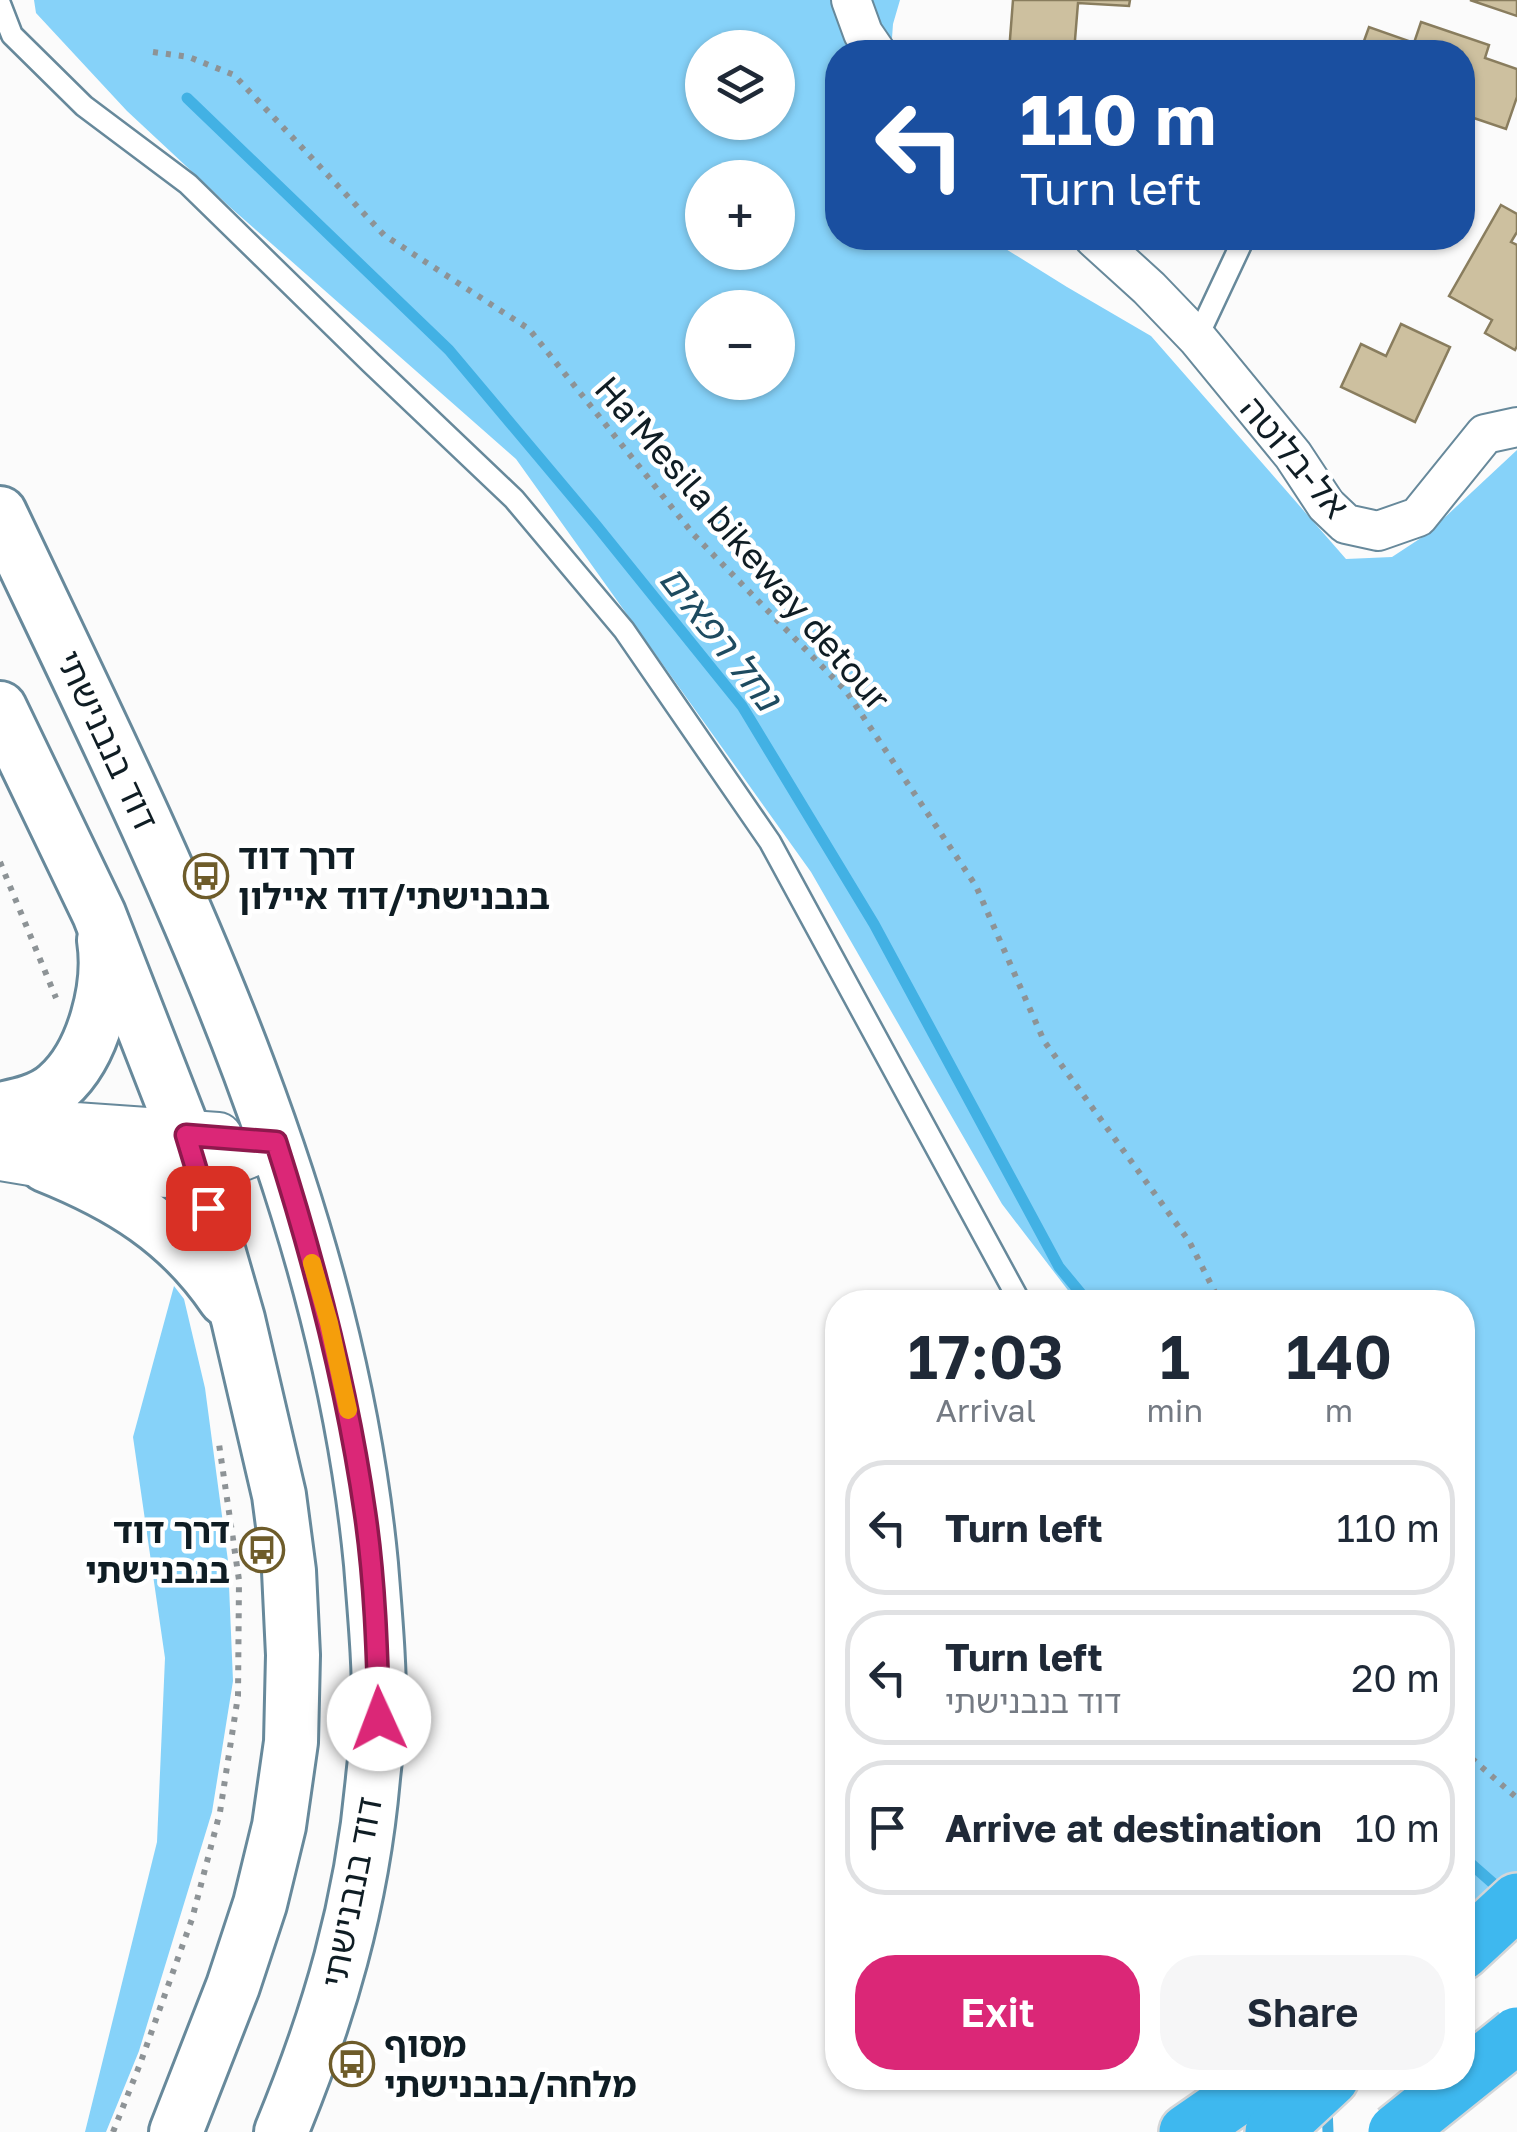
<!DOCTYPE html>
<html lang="en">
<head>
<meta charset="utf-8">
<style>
	:root { --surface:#fff; --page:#f6f6f7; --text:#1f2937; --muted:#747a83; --line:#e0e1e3; --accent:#db2777 }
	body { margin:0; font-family:"Golos Text","Noto Sans Hebrew",sans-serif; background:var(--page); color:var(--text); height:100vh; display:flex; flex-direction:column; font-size:38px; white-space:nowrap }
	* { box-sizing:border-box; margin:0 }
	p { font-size:32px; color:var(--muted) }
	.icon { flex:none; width:55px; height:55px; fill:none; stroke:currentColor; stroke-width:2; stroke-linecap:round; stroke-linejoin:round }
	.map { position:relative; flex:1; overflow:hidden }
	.drawer { position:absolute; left:825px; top:1290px; width:650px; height:800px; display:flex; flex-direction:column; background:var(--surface); border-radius:40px; box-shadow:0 2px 8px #0004 }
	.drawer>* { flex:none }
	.banner { position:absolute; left:825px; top:40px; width:650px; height:210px; border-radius:40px; box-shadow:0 2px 8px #0004; background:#1a4fa0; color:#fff; overflow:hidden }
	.controls { position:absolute; left:685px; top:30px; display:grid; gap:20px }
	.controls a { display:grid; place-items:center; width:110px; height:110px; border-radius:50%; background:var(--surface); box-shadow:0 2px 8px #0004; font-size:50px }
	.pin { position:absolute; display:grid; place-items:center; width:85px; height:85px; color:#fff; margin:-42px; border-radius:20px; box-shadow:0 5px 15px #0006 }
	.me { position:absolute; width:110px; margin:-55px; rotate:358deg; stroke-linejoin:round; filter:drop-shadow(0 0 8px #0008) }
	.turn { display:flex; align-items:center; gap:35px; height:210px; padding:0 30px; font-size:45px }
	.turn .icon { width:130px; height:130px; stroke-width:2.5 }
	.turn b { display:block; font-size:70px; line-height:85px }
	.eta { display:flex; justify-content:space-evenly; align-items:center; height:170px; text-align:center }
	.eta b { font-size:60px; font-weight:600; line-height:70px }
	.button { display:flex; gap:20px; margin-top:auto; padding:20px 30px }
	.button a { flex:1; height:115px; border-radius:40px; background:var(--accent); color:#fff; font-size:40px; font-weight:600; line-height:115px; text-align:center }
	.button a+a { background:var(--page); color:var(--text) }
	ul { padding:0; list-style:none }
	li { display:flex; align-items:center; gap:30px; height:135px; margin:0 20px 15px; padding:0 10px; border:5px solid var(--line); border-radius:40px }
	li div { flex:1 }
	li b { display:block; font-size:38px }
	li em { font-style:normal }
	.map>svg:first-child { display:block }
</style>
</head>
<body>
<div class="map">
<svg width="1517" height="2132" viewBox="0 0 1517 2132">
	<rect width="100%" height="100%" fill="#fbfbfb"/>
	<g fill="#86d2f9" fill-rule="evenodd">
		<path d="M34,0H900L893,24L891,52H838V238H988L1067,287L1151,336L1346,559L1392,557L1427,534L1517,450V1881L1463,1925L1462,1302H1077L1002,1204L811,872L516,459L231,208L127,111L36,13ZM702,48H778V122H702ZM702,178H778V252H702ZM702,308H778V382H702Z"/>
		<polygon points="174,1286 184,1299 205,1388 228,1561 233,1681 212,1812 139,2051 106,2132 85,2132 157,1842 165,1658 133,1437"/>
	</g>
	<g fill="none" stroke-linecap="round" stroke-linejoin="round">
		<g stroke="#42b1e4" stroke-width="11">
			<polyline points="187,98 449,350 596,525 742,706 874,924 1059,1267 1088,1302"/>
			<polyline points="1462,1856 1504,1893"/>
			<polyline points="1327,2107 1328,2132"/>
		</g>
	</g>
	<g fill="#cdc09f" stroke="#897d5e" stroke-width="2.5">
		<polygon points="1013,0 1130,0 1129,6 1078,3 1074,52 1009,52"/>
		<polygon points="1470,0 1517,0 1517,16"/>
		<polygon points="1421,22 1489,45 1485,58 1517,69 1517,97 1506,129 1462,114 1462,52 1360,52 1369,27 1414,43"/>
		<polygon points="1501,205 1517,214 1517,232 1511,242 1517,245 1517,346 1515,350 1485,333 1492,320 1449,296"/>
		<polygon points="1401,324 1450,347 1415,422 1341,387 1361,344 1386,356"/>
	</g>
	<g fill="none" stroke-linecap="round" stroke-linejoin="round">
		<defs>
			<g id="service">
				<polyline points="0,4 12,35 84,106 188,184 371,363 514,499 624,630 770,842 1020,1302"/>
				<polyline points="1197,338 1244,238"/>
			</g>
			<g id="minor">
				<polyline points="851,0 863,33 876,52"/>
				<polyline points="1094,238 1149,288 1197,338 1293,455 1326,505 1346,524 1378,531 1418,517 1485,434 1517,427"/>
			</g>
			<g id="tertiary">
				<polyline points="0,1116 75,1127 218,1137"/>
				<polyline points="0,1156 85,1170 198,1174 276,1142"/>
			</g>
			<g id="secondary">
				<path d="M0,513C159,849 335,1189 371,1564C375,1615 380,1667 379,1718C378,1738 375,1758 373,1778C362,1904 329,2016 281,2132"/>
				<polyline points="0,708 99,914 185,1135 238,1319 279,1495 289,1571 293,1655 291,1742 279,1826 260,1904 233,1986 176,2132"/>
				<path d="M0,1109C20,1105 43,1100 58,1086C94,1054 111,986 104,940"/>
				<path d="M45,1165C120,1195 179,1231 225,1299"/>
			</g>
			<g id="motorway">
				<polyline points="1462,1952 1517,1901"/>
				<polyline points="1187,2132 1265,2078"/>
				<polyline points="1273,2132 1331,2078"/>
			</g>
		</defs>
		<use href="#service" stroke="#67899b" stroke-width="25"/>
		<use href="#minor" stroke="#67899b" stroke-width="42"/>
		<use href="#tertiary" stroke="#67899b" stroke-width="52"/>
		<use href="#secondary" stroke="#67899b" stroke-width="58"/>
		<use href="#motorway" stroke="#d4d6d8" stroke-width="60"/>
		<g stroke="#8d9396" stroke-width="6" stroke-dasharray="5 8" stroke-linecap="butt">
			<polyline points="153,52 189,57 234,75 384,235 529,329 694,535 846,691 976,886 1044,1041 1189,1241 1220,1302"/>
			<polyline points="0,862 56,998"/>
			<polyline points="1462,1750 1517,1798"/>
			<polyline points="113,2132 140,2064 192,1919 220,1812 238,1696 239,1580 219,1444"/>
		</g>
		<use href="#service" stroke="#fff" stroke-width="20"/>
		<use href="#minor" stroke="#fff" stroke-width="38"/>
		<use href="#tertiary" stroke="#fff" stroke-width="48"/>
		<use href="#secondary" stroke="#fff" stroke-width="52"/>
		<use href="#motorway" stroke="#3eb8ef" stroke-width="55"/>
		<defs>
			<polyline id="motorway-bridge" points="1396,2132 1517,2035"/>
		</defs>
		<use href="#motorway-bridge" stroke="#d4d6d8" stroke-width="60" stroke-linecap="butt"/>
		<use href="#motorway-bridge" stroke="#3eb8ef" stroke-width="55"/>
	</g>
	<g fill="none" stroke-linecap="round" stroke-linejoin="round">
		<defs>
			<path id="route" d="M208,1208L186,1135L276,1142C315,1264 347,1387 365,1513C375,1581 377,1650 379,1719"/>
		</defs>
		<use href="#route" stroke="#8e194d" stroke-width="25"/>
		<use href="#route" stroke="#db2777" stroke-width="18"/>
		<polyline stroke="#f59e0b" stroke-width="18" points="312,1263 329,1323 348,1410"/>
	</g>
	<defs>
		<symbol id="bus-ring" viewBox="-11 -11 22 22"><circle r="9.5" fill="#fff" stroke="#6e5c2a" stroke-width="1.5"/><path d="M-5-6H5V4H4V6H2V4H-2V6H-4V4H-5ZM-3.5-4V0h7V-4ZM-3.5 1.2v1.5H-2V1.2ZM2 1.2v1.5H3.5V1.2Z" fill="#6e5c2a"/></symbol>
	</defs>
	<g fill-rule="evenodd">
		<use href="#bus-ring" x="181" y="851" width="50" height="50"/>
		<use href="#bus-ring" x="237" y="1525" width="50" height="50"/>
		<use href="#bus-ring" x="327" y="2039" width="50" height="50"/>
	</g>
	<g text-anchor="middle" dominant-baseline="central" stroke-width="9" stroke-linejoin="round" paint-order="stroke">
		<g font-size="35" fill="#0f1d24" stroke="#fff">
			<text transform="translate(1295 457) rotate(50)">אל-בלוטה</text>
			<text transform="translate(743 543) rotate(49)">Ha'Mesila bikeway detour</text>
			<text transform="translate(108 740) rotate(65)">דוד בנבנישתי</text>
			<text transform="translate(351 1892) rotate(-79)">דוד בנבנישתי</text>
		</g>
		<g font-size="35" font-weight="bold" fill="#0f1d24" stroke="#fff" text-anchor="start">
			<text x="238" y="856">דרך דוד<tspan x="238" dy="40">בנבנישתי/דוד איילון</tspan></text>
			<text x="230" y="1530" text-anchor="end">דרך דוד<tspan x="230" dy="40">בנבנישתי</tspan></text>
			<text x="384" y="2044">מסוף<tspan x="384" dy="40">מלחה/בנבנישתי</tspan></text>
		</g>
		<g font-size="38" font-style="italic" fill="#1e4b60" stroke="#fff">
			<text transform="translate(721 637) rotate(52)">נחל רפאים</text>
		</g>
	</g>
</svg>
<div class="controls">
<a><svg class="icon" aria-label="layers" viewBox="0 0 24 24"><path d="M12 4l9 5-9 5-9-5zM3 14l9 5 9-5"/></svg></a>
<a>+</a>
<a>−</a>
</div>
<div class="pin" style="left:208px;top:1208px;background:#d93025"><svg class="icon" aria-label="arrive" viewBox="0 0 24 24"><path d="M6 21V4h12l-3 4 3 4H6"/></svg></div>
<svg class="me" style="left:379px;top:1719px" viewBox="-20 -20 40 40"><circle r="19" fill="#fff"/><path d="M0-13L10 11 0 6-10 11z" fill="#db2777"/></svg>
<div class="banner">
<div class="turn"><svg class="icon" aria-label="left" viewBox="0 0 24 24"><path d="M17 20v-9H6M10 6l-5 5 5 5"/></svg><div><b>110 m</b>Turn left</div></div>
</div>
<section class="drawer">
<div class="eta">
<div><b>17:03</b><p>Arrival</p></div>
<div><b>1</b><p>min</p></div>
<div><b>140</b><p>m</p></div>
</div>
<ul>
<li><svg class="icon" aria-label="left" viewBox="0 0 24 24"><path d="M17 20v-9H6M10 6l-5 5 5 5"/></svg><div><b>Turn left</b></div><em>110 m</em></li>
<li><svg class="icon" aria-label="left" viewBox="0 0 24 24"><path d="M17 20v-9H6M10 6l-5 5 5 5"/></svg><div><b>Turn left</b><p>דוד בנבנישתי</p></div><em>20 m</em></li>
<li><svg class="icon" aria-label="arrive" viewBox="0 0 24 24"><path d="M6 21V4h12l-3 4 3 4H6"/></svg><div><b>Arrive at destination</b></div><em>10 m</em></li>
</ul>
<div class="button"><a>Exit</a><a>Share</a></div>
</section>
</div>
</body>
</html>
